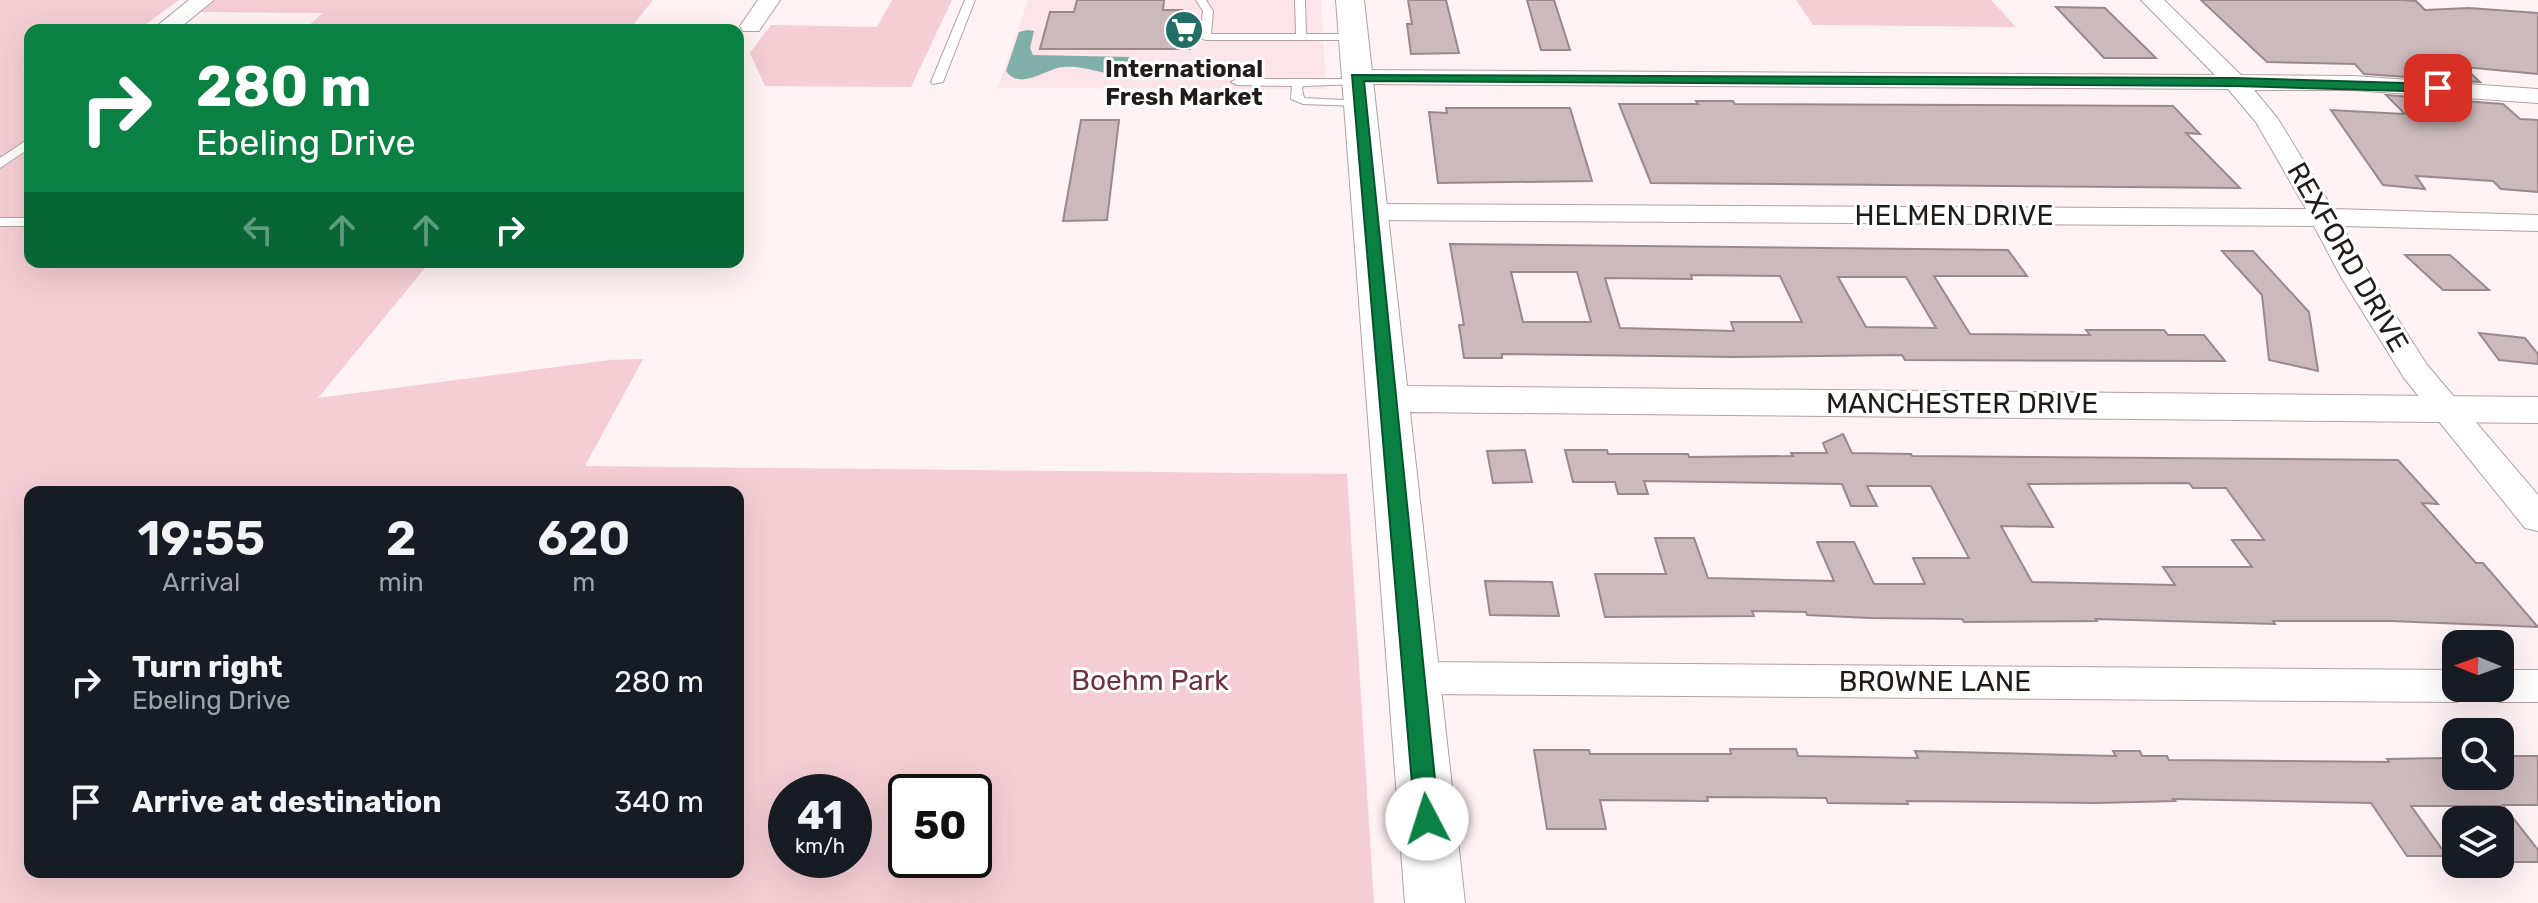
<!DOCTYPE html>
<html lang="en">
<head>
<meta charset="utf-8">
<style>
	:root { --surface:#171b24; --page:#242831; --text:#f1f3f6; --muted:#9ea1a6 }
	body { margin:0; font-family:Rubik,sans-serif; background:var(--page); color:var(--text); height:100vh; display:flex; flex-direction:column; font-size:30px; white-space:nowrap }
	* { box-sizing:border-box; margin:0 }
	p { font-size:26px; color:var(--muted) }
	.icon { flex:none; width:44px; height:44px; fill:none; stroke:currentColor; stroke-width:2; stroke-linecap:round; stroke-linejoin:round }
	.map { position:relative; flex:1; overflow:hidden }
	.drawer { position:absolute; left:24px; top:486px; width:720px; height:392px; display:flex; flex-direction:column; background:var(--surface); border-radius:16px; box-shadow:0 8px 32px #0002 }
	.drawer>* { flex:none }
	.guide { position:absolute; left:24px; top:24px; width:720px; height:244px; border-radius:16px; box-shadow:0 8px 32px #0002; background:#0b8043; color:#fff; overflow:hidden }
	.needle { width:52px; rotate:271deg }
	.controls { position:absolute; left:2442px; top:630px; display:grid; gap:16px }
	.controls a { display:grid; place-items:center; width:72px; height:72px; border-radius:16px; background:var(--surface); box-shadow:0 8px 32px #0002; font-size:40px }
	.speed { position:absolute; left:768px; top:774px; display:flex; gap:16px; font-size:40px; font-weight:700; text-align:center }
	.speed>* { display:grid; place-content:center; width:104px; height:104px; border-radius:50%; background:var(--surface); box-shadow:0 8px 32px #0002; line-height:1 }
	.speed small { font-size:20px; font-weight:400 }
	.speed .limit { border:4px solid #111; border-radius:12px; background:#fff; color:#111 }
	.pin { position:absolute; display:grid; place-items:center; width:68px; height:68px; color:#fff; margin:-34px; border-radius:16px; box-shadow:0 4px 12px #0006 }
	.me { position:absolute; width:88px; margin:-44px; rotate:355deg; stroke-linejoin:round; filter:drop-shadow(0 0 6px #0008) }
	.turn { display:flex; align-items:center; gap:28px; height:168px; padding:0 40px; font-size:36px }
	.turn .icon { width:104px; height:104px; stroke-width:2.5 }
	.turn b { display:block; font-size:56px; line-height:68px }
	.lanes { display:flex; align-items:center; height:76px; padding:0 40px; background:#0003; justify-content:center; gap:40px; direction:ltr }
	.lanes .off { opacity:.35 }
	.eta { display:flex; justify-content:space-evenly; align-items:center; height:136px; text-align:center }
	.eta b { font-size:48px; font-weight:600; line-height:56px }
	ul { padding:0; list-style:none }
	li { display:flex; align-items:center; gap:24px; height:120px; padding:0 40px }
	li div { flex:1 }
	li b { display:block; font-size:30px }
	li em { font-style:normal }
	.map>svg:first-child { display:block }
</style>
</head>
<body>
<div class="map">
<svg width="2538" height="903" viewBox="0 0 2538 903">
	<rect width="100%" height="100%" fill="#fef2f4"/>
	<polygon fill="#fce5e8" points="1028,0 1321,0 1326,89 998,88"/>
	<g fill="#f4ced4" fill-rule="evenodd">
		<path d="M0,0H179L138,30H30V262H430L318,398L610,360L643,359L585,466L1347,474L1374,903H0ZM30,492H738V872H30ZM786,792H854V860H786ZM906,792H974V860H906Z"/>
		<polygon points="214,0 653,0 629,30 303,30 323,13 197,12"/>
		<polygon points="892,0 952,0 911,87 765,86 750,53 771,25 877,27"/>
		<polygon points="1796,0 1991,0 2016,27 1813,25"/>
	</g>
	<path fill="#80afaa" d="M1027,30L1034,31L1030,48L1033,55L1131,57L1146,70C1114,83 1093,65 1064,67C1047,67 1021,92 1006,71L1019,32Z"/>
	<g fill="#ccb9bc" stroke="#9b888b" stroke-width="2" fill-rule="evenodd">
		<polygon points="1077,0 1164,0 1163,10 1182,10 1181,22 1192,22 1190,49 1040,49 1050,12 1074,12"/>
		<polygon points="1408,0 1446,0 1459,53 1411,54 1407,24 1412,24"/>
		<polygon points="1527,0 1554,0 1570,50 1541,50"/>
		<polygon points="2201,0 2401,0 2416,1 2425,10 2469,8 2538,13 2538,74 2464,67 2480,82 2364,74 2355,64 2267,62"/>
		<polygon points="2056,7 2105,8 2156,58 2104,58"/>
		<polygon points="2386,95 2503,104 2520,119 2538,120 2538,192 2501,189 2493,181 2416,176 2425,189 2383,185 2331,110 2405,114"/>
		<polygon points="1696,101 1733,101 1735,104 2173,106 2200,134 2186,133 2240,188 1651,183 1619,104 1698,104"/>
		<polygon points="1446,108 1570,108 1592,181 1438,183 1429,112 1447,113"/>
		<polygon points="1081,120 1119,120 1107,220 1063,221"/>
		<path d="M1450,244L2008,250L2027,276H1934L1970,334L2090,335L2086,330H2164L2168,335H2204L2225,361L1905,360L1902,355L1734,357L1502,354V358H1464L1459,325H1464ZM1511,272H1577L1591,322H1523ZM1691,275L1780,276L1802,322H1731L1734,331L1620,328L1605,278L1692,279ZM1838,277H1906L1936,328L1866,327Z"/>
		<polygon points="2222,251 2253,251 2309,312 2318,371 2269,360 2262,295"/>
		<polygon points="2405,255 2450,255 2489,290 2443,290"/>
		<polygon points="2479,333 2525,338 2538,354 2538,364 2499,360"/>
		<path d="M1843,434L1852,453L1911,454L1912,456L2398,460L2438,504L2422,503L2476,563H2483L2538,627L2391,621H2273L2275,624L2096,619L2097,621L1964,622L1962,619L1870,618L1807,615L1806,612L1752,611L1754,616L1605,617L1595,574H1666L1655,538H1694L1708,578L1834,581L1817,542H1854L1874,584H1925L1913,558H1969L1931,486H1867L1877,506H1851L1842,484L1644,481L1648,494H1618L1615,482H1573L1565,450H1607L1608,454H1688L1689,457L1793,456L1791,453H1827L1823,443ZM2189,483L2193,488H2226L2264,540H2232L2252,567H2163L2175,585L2032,582L2001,526L2053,527L2028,484Z"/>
		<polygon points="1525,450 1532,482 1493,483 1487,451"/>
		<polygon points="1485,581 1552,582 1559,616 1490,615"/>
		<polygon points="1730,749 1796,749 1798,756 1918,758 1915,751 2116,756 2113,751 2140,751 2142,756 2167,756 2169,760 2389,762 2387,759 2444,758 2456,776 2500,776 2500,756 2538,756 2538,805 2503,805 2538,850 2538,862 2508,862 2500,852 2500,806 2411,806 2447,856 2407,856 2371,803 2173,799 2175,801 2096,803 1907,801 1908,804 1828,803 1826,798 1707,797 1708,801 1600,800 1606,829 1547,829 1534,750 1589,750 1590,754 1731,754"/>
	</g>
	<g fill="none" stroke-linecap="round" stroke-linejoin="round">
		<defs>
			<g id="lane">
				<polygon points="965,0 975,0 943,82 933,84 931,82"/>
				<polygon points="1196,0 1206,0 1213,11 1211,34 1296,34 1295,0 1305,0 1306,34 1353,34 1358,37 1353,40 1205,40 1200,37 1203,11"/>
				<polygon points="1357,79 1361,80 1361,84 1303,86 1302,89 1304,98 1363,101 1365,103 1359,106 1303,104 1291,99 1292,86 1237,85 1231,82 1237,79"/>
				<polygon points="30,138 30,148 0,168 0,158"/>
				<rect x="0" y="218" width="30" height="8"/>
			</g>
			<g id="street">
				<polygon points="189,0 214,0 177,30 152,30"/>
				<polygon points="758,0 780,0 759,31 743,31 740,26"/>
				<polygon points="2141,0 2164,0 2241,75 2353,76 2538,89 2538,103 2353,90 2254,90 2278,119 2333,209 2538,215 2538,231 2342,226 2371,277 2427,365 2538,495 2538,531 2525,528 2404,378 2341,277 2314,226 1369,220 1359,218 1355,212 1359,206 1369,204 2306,209 2256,122 2228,89 1357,84 1349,82 1345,77 1349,72 1357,70 2215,75"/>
				<polygon points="1414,662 2456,670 2456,688 2475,688 2470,697 2456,702 1414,694 1400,689 1394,678 1400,667"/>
				<polygon points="2500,670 2538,670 2538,702 2500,702 2486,697 2481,688 2500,688"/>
			</g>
			<polygon id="secondary" points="1336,0 1364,0 1407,386 2538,397 2538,423 1410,412 1465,903 1405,903"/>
		</defs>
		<use href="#lane" stroke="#b3a0a3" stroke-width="2"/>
		<use href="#street" stroke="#b3a0a3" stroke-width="2"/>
		<use href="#secondary" stroke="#b3a0a3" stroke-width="2"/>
		<use href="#lane" fill="#fff" fill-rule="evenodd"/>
		<use href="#street" fill="#fff" fill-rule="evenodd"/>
		<use href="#secondary" fill="#fff" fill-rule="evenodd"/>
	</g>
	<polygon fill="#0b8043" stroke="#07532c" stroke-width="2" points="1352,75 2235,78 2438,84 2444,88 2438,92 2235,86 1364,81 1439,819 1435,826 1427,829 1419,826 1415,819"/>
	<defs>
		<symbol id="supermarket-disc" viewBox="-11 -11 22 22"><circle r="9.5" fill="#246e69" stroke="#fff"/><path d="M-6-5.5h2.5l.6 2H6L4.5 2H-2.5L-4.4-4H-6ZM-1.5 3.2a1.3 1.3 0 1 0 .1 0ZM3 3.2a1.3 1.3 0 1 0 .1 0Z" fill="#fff"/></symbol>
	</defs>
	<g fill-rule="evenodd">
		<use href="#supermarket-disc" x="1162" y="8" width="44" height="44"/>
	</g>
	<g text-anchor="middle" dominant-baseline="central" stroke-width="6" stroke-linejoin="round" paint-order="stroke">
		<g font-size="24" font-weight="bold" fill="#221b1c" stroke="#fff">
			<text x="1184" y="69">International<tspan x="1184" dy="28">Fresh Market</tspan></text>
		</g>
		<g font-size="28" fill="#221b1c" stroke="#fff">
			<text x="1954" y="215">HELMEN DRIVE</text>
			<text transform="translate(2348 257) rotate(60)">REXFORD DRIVE</text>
			<text x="1962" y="403">MANCHESTER DRIVE</text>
			<text x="1935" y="681">BROWNE LANE</text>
		</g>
		<g font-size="28" fill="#6b3340" stroke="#fff">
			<text x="1150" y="680">Boehm Park</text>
		</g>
	</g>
</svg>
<div class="controls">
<a><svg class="needle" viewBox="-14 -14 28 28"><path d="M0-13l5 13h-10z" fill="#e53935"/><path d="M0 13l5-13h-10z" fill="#9ea1a6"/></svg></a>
<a><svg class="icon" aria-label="search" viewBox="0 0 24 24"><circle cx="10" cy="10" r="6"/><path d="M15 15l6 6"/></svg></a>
<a><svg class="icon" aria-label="layers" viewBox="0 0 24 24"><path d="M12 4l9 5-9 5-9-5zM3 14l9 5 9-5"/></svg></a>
</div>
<div class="speed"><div>41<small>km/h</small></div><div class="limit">50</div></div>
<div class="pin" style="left:2438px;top:88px;background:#d93025"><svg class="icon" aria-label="arrive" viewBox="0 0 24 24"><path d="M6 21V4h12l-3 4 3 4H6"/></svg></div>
<svg class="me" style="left:1427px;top:819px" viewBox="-20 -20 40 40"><circle r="19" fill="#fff"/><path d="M0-13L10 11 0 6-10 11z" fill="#0b8043"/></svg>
<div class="guide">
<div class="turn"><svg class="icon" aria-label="right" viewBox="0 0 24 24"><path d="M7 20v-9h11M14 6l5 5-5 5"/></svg><div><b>280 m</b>Ebeling Drive</div></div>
<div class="lanes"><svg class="icon off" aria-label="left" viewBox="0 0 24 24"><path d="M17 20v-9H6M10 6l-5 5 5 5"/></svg><svg class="icon off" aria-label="ahead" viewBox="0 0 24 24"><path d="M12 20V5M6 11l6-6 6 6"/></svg><svg class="icon off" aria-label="ahead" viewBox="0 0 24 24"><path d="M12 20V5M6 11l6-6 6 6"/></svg><svg class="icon" aria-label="right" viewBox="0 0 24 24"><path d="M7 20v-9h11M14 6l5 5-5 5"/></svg></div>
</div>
<section class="drawer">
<div class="eta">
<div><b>19:55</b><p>Arrival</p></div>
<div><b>2</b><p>min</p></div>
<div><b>620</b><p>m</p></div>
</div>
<ul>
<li><svg class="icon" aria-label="right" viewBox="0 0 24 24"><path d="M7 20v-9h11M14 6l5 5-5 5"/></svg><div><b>Turn right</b><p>Ebeling Drive</p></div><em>280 m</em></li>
<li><svg class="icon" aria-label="arrive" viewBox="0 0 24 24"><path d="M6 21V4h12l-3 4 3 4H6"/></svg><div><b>Arrive at destination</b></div><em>340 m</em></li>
</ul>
</section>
</div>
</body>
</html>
